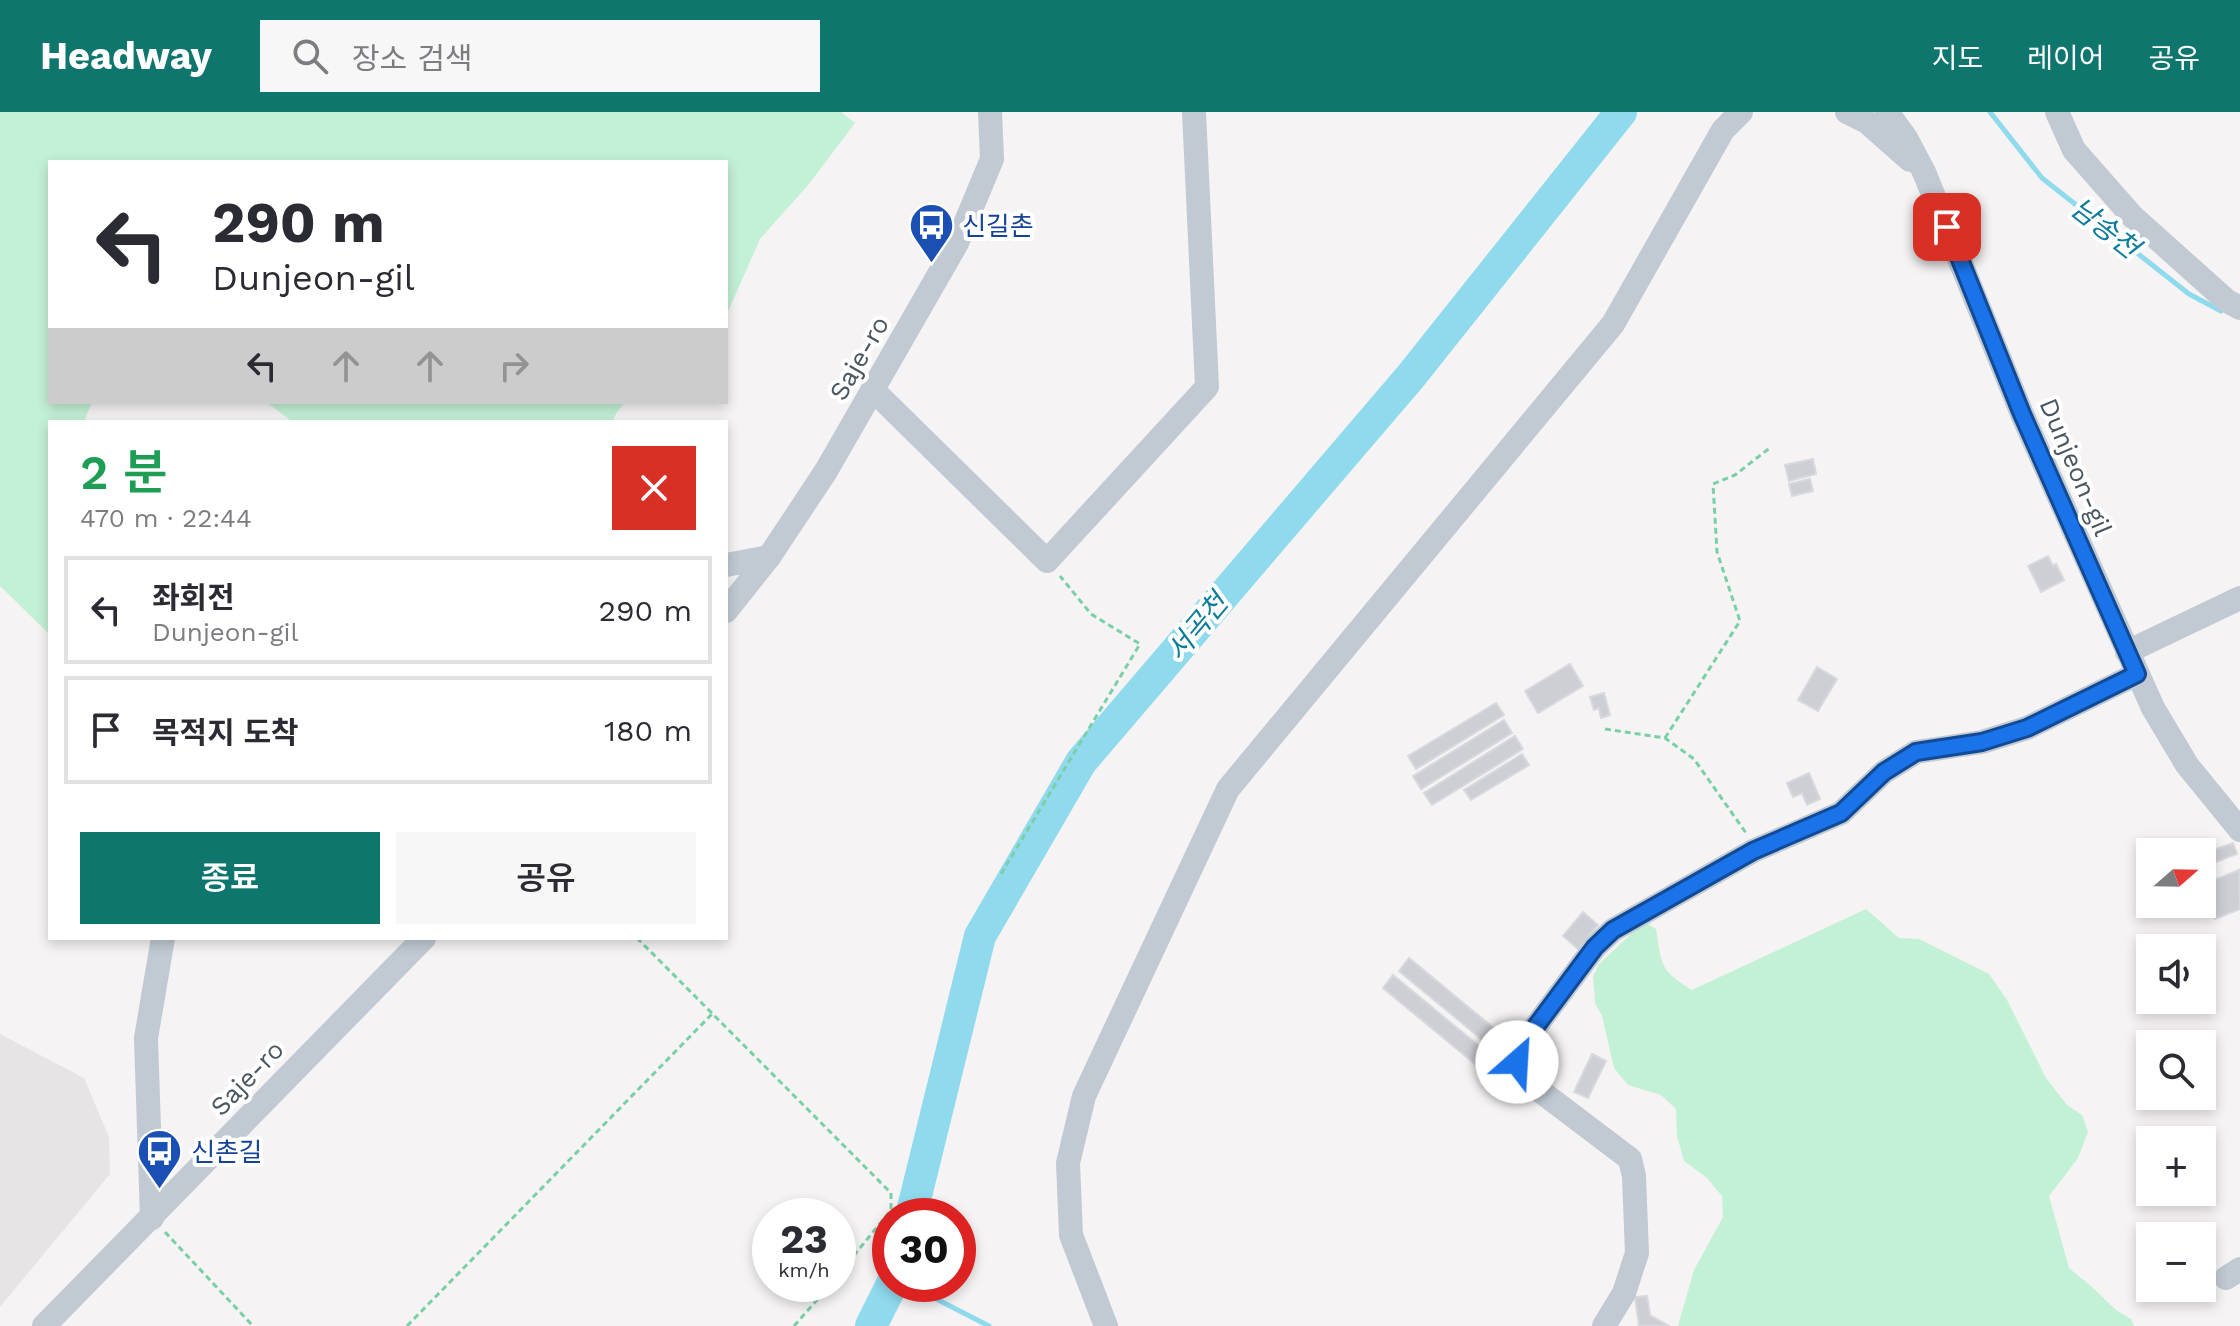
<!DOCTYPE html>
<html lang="ko">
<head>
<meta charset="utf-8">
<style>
	:root { --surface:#fff; --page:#f7f7f7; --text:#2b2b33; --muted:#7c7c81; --line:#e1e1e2; --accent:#0f766e }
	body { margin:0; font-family:"Work Sans","Noto Sans KR",sans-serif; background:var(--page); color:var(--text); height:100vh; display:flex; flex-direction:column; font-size:30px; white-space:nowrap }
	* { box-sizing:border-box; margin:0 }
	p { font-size:26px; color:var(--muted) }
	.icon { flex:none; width:44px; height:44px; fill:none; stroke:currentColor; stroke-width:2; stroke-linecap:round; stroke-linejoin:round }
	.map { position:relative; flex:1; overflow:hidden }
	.sheet { position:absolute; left:48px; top:308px; width:680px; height:520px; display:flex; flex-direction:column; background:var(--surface); border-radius:0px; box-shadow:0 4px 12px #0003 }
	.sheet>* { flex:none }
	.hud { position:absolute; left:48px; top:48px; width:680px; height:244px; border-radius:0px; box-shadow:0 4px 12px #0003; background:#fff; color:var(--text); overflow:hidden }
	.needle { width:52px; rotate:70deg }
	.buttons { position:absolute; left:2136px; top:726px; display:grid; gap:16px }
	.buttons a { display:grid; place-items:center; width:80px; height:80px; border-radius:0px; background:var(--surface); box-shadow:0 4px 12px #0003; font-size:40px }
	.speed { position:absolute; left:752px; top:1086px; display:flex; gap:16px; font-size:40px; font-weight:700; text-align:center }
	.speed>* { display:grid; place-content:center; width:104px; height:104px; border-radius:50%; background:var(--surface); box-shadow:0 4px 12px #0003; line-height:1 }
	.speed small { font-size:20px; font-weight:400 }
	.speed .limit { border:12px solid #d22; background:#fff; color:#111 }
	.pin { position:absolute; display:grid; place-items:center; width:68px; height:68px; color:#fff; margin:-34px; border-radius:16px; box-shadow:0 4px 12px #0006 }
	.me { position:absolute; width:88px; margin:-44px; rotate:26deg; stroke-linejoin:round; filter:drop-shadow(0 0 6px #0008) }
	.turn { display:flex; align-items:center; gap:28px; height:168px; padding:0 32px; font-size:36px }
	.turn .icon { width:104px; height:104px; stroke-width:2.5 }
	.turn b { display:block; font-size:56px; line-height:68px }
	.lanes { display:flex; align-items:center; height:76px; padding:0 32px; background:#0003; justify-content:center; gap:40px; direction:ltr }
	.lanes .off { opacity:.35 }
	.round { display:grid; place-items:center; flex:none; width:84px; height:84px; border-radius:0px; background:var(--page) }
	.head { display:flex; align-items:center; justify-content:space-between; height:136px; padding:0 32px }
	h1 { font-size:48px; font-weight:600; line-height:60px; color:#1e9e55 }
	.action { display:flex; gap:16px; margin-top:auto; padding:16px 32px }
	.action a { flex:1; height:92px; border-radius:0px; background:var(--accent); color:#fff; font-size:32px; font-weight:600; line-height:92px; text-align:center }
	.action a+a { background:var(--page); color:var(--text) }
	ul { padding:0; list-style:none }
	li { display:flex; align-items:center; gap:24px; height:108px; margin:0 16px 12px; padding:0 16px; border:4px solid var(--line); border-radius:0px }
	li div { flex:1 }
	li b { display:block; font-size:30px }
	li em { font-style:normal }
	header { display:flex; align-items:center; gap:48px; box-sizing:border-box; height:112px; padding:0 40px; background:var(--accent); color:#fff }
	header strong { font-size:38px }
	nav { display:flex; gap:44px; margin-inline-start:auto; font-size:28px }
	.search { width:560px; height:72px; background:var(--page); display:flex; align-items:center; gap:20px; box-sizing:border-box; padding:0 28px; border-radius:0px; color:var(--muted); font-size:30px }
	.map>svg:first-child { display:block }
</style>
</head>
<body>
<header>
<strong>Headway</strong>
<div class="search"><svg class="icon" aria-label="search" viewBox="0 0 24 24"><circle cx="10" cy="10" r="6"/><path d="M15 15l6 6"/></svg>장소 검색</div>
<nav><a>지도</a><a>레이어</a><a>공유</a></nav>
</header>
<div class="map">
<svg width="2240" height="1214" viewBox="0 0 2240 1214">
	<rect width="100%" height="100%" fill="#f5f3f3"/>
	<polygon fill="#e6e4e5" points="0,922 84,966 109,1025 110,1062 0,1195"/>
	<g fill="#c3f1d5">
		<polygon points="0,0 841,0 855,11 809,72 760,127 726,204 726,50 50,50 50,290 92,290 84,310 50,310 50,518 47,520 0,474"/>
		<polygon points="266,290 625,290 617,300 612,310 293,310"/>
		<path d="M1866,797L1899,826L1919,827L1989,862L2007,888L2046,966L2067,993L2082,1003L2088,1020L2078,1046L2049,1084L2069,1156L2092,1175L2116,1198L2131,1207L2134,1214H1678L1694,1158L1723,1105L1722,1084L1706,1065L1684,1049L1677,1024L1676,997L1661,983L1628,973L1614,956L1602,904L1595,891L1593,864L1599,852L1644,810L1656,817C1662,853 1659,858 1692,878Z"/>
	</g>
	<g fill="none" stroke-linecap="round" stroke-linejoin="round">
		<g stroke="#90daee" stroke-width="5">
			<polyline points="1990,0 2042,66 2189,182 2221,199"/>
			<polyline points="907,1172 989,1214"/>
		</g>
		<g stroke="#90daee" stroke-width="32">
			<polyline points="911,1104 980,824 1081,650 1411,264 1621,0"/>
			<polyline points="871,1214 892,1172"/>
		</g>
	</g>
	<g fill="#cdcfd5" stroke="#d7d9de" stroke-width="2">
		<polygon points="1813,347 1816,362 1789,369 1785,353"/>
		<polygon points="1810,367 1813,379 1792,384 1789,372"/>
		<polygon points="2048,444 2053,454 2056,452 2064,468 2041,480 2028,454"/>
		<polygon points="1570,552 1583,574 1538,601 1525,579"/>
		<polygon points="1817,555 1837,567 1818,599 1798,588"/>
		<polygon points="1604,581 1610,603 1601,606 1599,596 1594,598 1590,585"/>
		<polygon points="1496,591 1504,603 1416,657 1408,644"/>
		<polygon points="1504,608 1512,621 1421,677 1413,664"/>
		<polygon points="1515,624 1523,637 1432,693 1424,681"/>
		<polygon points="1522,642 1529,653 1471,688 1464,678"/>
		<polygon points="1809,661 1820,687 1807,693 1802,681 1793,685 1787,671"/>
		<polygon points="2233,731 2237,742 2202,755 2202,742"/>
		<polygon points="2239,758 2240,797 2215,807 2202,773"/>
		<polygon points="1583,800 1598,813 1578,837 1563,824"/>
		<polygon points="1409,846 1501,922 1491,935 1399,859"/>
		<polygon points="1393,863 1485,939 1475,952 1383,876"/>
		<polygon points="1592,942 1606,949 1588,986 1574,980"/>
		<polygon points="1647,1184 1650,1203 1669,1214 1639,1214 1635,1185"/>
	</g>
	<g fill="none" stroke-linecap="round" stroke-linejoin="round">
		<g stroke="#7ad0a6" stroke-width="3" stroke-dasharray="6 4" stroke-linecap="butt">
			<polyline points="1605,617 1665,626 1694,647 1746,721"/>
			<polyline points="1665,626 1740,509 1717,440 1713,372 1735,363 1771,335"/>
			<polyline points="1001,762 1140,532 1091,502 1060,464"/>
			<polyline points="637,826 891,1081 891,1098 838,1163"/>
			<polyline points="165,1120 253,1214"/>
			<polyline points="407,1214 712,902"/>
			<polyline points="794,1214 831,1172"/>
		</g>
		<g stroke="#c1cad2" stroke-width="24">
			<polyline points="1847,0 1867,10 1910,48"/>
			<polyline points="1887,0 1906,26 1924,60 2022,302 2153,596 2187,653 2240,718"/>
			<polyline points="2057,0 2074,38 2132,104 2227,189 2240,196"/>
			<polyline points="873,278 1047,449 1207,275 1194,0"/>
			<polyline points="726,453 769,445"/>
			<polyline points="726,499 769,445 826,359 957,131 992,47 990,0"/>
			<polyline points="2127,540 2240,486"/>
			<polyline points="152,1106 146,926 163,826"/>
			<polyline points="2226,1166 2240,1157"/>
			<polyline points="44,1214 424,826"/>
			<polyline points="1106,1214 1071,1123 1068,1051 1084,984 1228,677 1613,212 1723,18 1741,0"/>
			<polyline points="1604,1214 1624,1181 1637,1141 1634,1064 1630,1047 1527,969 1517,950 1519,937 1595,835 1613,818 1753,739 1841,701 1884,660 1916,640 1982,630 2027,616 2137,562"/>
		</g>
	</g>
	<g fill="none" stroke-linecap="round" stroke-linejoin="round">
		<defs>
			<polyline id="route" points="1517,950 1519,937 1595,835 1613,818 1753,739 1841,701 1884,660 1916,640 1982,630 2027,616 2137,562 2022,302 1947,115"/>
		</defs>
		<use href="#route" stroke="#114b97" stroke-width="20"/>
		<use href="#route" stroke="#1a73e8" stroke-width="14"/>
	</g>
	<defs>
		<symbol id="bus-pin" viewBox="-11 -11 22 30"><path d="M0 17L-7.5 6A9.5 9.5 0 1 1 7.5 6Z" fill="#1a4fb4" stroke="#fff"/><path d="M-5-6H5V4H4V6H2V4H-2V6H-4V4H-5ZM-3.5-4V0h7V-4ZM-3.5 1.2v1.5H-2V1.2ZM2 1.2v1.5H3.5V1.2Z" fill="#fff"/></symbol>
	</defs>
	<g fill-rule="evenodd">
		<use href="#bus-pin" x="906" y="88" width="51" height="69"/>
		<use href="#bus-pin" x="134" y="1014" width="51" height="69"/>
	</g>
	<g text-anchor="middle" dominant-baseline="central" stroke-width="8" stroke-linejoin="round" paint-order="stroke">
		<g font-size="26" fill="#164399" stroke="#fff" text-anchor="start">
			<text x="962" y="114">신길촌</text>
			<text x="191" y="1040">신촌길</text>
		</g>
		<g font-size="26" fill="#4a5661" stroke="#fff">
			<text transform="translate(859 246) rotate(-60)">Saje-ro</text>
			<text transform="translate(2076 355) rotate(67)">Dunjeon-gil</text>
			<text transform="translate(247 966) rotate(-46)">Saje-ro</text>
		</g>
		<g font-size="28" font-style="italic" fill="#0c7c9b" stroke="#fff">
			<text transform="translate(2105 116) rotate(38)">남송천</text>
			<text transform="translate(1197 515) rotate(-50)">서곡천</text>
		</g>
	</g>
</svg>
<div class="buttons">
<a><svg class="needle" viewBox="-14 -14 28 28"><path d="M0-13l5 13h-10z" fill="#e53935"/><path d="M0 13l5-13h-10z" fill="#7c7c81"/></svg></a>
<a><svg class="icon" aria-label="sound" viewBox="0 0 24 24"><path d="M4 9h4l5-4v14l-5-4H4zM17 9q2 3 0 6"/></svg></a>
<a><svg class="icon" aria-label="search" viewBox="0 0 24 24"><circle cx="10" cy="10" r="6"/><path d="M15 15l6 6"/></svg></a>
<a>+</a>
<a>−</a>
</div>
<div class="speed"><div>23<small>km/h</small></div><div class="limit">30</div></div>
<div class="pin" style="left:1947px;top:115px;background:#d93025"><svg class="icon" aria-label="arrive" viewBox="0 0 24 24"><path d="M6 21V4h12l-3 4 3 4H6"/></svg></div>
<svg class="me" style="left:1517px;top:950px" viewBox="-20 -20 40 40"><circle r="19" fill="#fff"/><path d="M0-13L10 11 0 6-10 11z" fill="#1a73e8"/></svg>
<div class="hud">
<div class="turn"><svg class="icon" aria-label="left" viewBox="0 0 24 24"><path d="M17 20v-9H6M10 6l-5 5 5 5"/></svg><div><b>290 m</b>Dunjeon-gil</div></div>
<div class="lanes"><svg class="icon" aria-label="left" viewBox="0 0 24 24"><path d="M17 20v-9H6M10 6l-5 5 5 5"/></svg><svg class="icon off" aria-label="ahead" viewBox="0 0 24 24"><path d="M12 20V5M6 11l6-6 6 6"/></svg><svg class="icon off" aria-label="ahead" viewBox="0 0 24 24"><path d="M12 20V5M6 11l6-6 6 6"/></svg><svg class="icon off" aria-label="right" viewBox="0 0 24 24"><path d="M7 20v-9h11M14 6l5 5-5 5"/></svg></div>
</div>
<section class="sheet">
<div class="head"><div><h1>2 분</h1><p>470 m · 22:44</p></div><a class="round" style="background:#d93025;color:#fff"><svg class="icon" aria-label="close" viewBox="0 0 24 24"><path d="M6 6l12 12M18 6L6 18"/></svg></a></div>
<ul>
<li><svg class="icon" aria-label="left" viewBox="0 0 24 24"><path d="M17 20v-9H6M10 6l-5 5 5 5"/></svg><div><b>좌회전</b><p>Dunjeon-gil</p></div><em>290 m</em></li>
<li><svg class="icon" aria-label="arrive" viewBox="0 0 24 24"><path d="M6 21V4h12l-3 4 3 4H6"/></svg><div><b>목적지 도착</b></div><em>180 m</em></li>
</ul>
<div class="action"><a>종료</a><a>공유</a></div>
</section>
</div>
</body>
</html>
